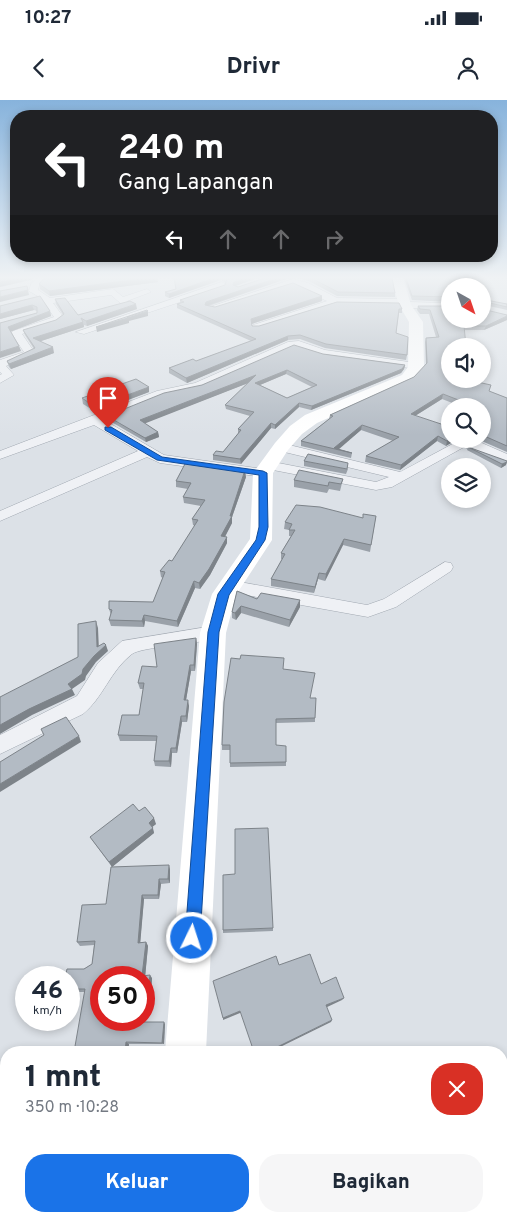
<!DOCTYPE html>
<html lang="id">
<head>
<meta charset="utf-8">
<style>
	:root { --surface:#fff; --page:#f6f6f7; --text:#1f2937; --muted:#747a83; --accent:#1a73e8 }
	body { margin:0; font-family:Overpass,sans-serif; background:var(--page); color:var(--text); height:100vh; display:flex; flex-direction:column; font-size:19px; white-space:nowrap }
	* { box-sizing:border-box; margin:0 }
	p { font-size:16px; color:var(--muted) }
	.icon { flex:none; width:28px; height:28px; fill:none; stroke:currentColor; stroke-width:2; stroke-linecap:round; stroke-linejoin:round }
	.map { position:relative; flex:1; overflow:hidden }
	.panel { position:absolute; left:0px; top:946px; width:508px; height:176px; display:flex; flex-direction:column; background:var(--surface); border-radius:20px 20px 0 0; box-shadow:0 2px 8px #0003 }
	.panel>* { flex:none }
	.hud { position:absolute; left:10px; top:10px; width:488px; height:152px; border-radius:20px; box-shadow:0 2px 8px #0003; background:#202124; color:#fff; overflow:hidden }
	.needle { width:32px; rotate:140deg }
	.buttons { position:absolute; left:441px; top:178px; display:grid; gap:10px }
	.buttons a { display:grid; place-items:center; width:50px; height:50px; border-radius:50%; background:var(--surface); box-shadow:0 2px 8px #0003; font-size:25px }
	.speed { position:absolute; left:15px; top:866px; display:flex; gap:10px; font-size:25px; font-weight:700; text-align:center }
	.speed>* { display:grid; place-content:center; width:65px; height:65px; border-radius:50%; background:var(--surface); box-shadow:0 2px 8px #0003; line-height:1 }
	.speed small { font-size:12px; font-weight:400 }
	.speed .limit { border:8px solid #d22; background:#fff; color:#111 }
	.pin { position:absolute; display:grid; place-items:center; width:42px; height:42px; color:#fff; margin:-51px -21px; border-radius:50% 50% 50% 0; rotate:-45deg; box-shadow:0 0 5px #0007 }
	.pin .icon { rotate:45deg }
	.me { position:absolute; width:55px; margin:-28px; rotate:4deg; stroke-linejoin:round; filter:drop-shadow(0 0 4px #0008) }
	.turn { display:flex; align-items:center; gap:18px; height:105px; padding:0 25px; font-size:22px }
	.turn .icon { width:65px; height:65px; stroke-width:2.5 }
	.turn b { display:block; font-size:35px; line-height:42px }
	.lanes { display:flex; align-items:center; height:48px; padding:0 25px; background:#0003; justify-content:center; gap:25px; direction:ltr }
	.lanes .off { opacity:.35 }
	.round { display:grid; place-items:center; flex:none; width:52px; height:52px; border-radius:20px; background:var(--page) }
	.headline { display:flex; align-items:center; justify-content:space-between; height:85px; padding:0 25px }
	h1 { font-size:30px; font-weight:800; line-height:38px }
	.cta { display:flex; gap:10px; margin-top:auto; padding:10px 25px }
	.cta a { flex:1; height:58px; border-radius:20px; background:var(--accent); color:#fff; font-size:20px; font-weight:800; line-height:58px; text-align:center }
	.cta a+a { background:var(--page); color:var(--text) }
	.status { display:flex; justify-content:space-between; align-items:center; height:35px; padding:0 25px; background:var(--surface); direction:ltr }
	.status svg { height:14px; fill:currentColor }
	header { display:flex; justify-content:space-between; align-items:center; height:65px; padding:0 25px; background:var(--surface); font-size:22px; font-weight:800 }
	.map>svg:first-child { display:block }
</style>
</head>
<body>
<div class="status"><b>10:27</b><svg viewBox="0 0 49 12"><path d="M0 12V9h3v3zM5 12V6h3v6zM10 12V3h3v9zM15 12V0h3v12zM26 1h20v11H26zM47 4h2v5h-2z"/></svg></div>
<header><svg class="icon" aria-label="back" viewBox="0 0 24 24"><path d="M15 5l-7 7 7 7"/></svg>Drivr<svg class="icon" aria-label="person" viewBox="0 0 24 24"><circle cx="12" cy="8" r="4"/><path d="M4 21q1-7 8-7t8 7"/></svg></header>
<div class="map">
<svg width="507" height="1122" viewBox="0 0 507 1122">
	<rect width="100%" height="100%" fill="#dce1e7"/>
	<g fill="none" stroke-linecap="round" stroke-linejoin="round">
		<defs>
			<g id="minor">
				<polygon points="37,178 47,178 39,185 38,190 50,198 113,189 123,197 147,189 151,192 127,201 130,204 125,207 111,195 53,203 64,218 57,223 22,234 35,253 6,266 14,275 0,283 0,275 2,274 0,272 0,260 24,252 11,233 13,231 54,217 41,198 29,191 31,184"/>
				<polygon points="293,179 308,183 337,198 404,199 408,202 450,203 450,209 405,208 401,205 336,204 259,229 253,229 253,225 327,201 293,185 215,210 207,208"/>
				<polygon points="222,182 226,185 225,187 84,234 76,232"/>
				<polygon points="299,241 325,250 416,263 421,266 416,269 323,256 294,247 202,288 164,296 104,320 164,355 263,369 268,370 270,373 268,376 263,377 160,363 147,357 0,421 0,411 138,351 94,325 0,359 0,351 157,291 195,283 288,242"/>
				<polygon points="462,339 475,340 507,354 507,363 464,347 392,387 376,390 268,369 261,365 268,361 376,382 389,377 276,350 275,347 281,343 400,372"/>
				<polygon points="445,462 451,463 453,467 451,471 396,507 368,517 229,492 223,490 221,486 223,482 229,480 367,505 384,499"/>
				<path d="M213,526L219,528L222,533L219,538C202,543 141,547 132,554C110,571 103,598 83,614L0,654V635L77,596L98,563L122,541Z"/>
			</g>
		</defs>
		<use href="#minor" stroke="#a1a8b1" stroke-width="1"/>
		<use href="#minor" fill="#eff1f5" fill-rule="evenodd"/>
		<g fill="#fff" fill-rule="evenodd">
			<polygon points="391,178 403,178 411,205 423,222 424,268 412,281 317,323 302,334 288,350 273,373 272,440 236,495 226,533 206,952 165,952 200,533 212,494 250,439 253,373 275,343 290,326 305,315 402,275 408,267 409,222 399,205"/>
			<polygon points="150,1116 198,1116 197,1122 149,1122"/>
		</g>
	</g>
	<g fill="#9aa1a9" fill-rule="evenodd">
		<polygon points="44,178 157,178 158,182 50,196 40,189 39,184"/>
		<polygon points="174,178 258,178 236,186 238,187 265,178 289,178 209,206 215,207 322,201 252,224 252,226 259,226 337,202 402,209 402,213 399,213 396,233 407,255 406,260 325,248 300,239 288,240 187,283 169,273 169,268 196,261 251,241 177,208 177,204 180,203 180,200 225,185 226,183 221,180 169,198 165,196 165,192 176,189"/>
		<polygon points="297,178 392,178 395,193 395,197 337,196 309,181"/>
		<polygon points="404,178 462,178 450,186 450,202 412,200"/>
		<polygon points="40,196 50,211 51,216 11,231 21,251 0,223 37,213 37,211 34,210 0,219 0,206"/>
		<polygon points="55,199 78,215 137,209 87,226 84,225 84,227 41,241 54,253 11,269 9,267 7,261 34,249 25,235 23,230 56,220 63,215 56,204"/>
		<polygon points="486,200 507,204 507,210 485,205"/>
		<polygon points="418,206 475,225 507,220 484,230 465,230 450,246 468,280 489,291 507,298 507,352 477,339 482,339 482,306 460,306 442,299 415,316 450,339 446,346 437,341 400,370 365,362 366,356 393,341 361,330 338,349 352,353 351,358 301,346 301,341 329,319 330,315 414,277 426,265 425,242 426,238 436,237 429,214 420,214 417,210"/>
		<path d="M323,254L405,265L404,269L401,273L311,310L299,307L275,329L271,328L241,364L213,360V355L223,352L238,334V329L250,316L226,309L225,305L248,283L144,323L158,332L159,337L146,342L108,320L107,316L202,285ZM286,274L312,287L287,298L260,285Z"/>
		<polygon points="149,292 96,312 83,304 82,298"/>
		<polygon points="468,347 506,365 501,368 467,350"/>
		<polygon points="304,361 348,369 346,374 304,366"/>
		<polygon points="246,377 232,417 232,423 225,437 227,443 210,475 200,489 195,488 178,527 145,521 144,527 111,526 109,520 111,515 109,509 153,502 163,478 161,477 160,471 172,461 195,426 193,425 192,419 201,406 184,403 183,397 188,389 176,387 176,381"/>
		<polygon points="343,379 340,391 329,389 327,393 294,387 294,380"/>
		<polygon points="376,416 370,452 343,445 325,481 318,479 314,493 271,486 271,479 282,459 281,459 281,453 291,436 289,436 289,430 284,429 285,422 363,418"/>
		<polygon points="237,491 257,499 300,500 300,507 289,527 241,513 236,520 232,518 232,512"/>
		<polygon points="196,538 197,544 195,571 191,571 186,600 189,606 187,622 182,622 177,653 172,653 171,667 155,666 154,661 156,641 120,641 118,635 139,615 143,589 140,589 138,583 157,567"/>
		<polygon points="311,598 315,618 315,622 276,623 276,645 286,662 286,666 230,667 230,650 222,650 222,645"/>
		<polygon points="139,711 156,724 152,727 154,733 112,767 90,737"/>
		<polygon points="170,769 170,783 161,784 159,799 144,799 140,842 146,842 148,846 145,876 152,878 151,893 144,893 144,878 101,878 141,920 140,922 165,924 164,944 129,944 128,952 85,892 69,892 69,878 92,864 94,845 80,846 77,842 106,804"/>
		<polygon points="273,828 273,831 223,833 223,830"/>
	</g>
	<g fill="#7d8389">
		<polygon points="18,178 34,178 31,180 0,187 0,182"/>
		<polygon points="146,178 157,178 158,182 50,196 49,191"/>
		<polygon points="214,178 221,178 221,180 169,198 169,194"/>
		<polygon points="245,178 258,178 234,186 233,185 234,182"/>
		<polygon points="277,178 289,178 206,206 205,205 206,202"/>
		<polygon points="28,190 29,195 0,202 0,197"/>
		<polygon points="322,196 322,201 251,224 251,219"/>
		<polygon points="136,204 137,209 87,226 86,221"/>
		<polygon points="32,205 34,210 0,219 0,214"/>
		<polygon points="50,211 51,216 10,232 8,227"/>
		<polygon points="148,211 148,216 129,221 129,223 97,232 96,227"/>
		<polygon points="507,216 507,220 484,230 486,226"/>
		<polygon points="83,222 84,227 35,243 33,238"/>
		<polygon points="288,236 288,240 187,283 186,278"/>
		<polygon points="19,246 21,251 0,258 0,252"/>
		<polygon points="53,247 54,253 11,269 9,264"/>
		<polygon points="405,265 404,269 401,273 311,310 312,306"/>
		<polygon points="287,270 286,274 255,287 255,283"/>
		<polygon points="256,275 256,280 141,325 140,320"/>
		<polygon points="149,287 149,292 96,312 95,307"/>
		<polygon points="443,294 442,299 410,319 411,314"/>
		<polygon points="299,303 299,307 275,329 275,325"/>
		<polygon points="271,323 271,328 241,364 240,359"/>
		<polygon points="362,325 361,330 338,350 334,348"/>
		<polygon points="158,332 159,337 146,342 145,338"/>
		<polygon points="438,336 437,341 400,370 401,365"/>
		<polygon points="450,339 458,339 446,346 447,341"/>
		<polygon points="507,362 506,365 501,368 502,364"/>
		<polygon points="245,370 246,377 232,417 232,423 222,442 221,436 230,416"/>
		<polygon points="227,437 227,443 210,475 200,489 199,483"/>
		<polygon points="344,439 343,445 325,481 326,474"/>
		<polygon points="319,473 318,479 314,493 315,487"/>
		<polygon points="194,481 195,488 178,527 177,521"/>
		<polygon points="300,500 300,507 289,527 290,520"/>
		<polygon points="241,506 241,513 236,520 235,513"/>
		<polygon points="144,515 145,521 144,527 142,521"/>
		<polygon points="96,521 98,528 99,551 106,545 108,551 96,562 86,576 85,580 72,589 75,595 32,615 0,634 0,625 68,584 83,569 97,547"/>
		<polygon points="196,538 197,544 195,571 194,565"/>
		<polygon points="190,565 191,571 185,606 184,600"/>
		<polygon points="188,600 189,606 187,622 186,616"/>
		<polygon points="181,616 182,622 177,653 176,648"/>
		<polygon points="79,636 81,642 0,692 0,684"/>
		<polygon points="171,648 172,653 171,667 169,661"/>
		<polygon points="154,718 156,724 151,728 149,723"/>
		<polygon points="153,728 154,733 112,767 109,762"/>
		<polygon points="169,765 170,769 170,783 168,779"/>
		<polygon points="159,779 161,784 159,799 158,795"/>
		<polygon points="142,795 144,799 140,846 138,843"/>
		<polygon points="146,842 148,846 145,878 142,876"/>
		<polygon points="150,875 152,878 151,893 148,890"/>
		<polygon points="344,898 342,900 325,908 326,905"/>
		<polygon points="240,911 240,913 223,920 223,918"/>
		<polygon points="332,920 331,922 270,952 267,952"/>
		<polygon points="164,922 165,924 164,944 162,943"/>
		<polygon points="126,942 129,944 128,952 125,952"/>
	</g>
	<g fill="#b3bbc4" stroke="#7d8389" fill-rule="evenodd">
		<polygon points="5,178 18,178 0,182 0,179"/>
		<polygon points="44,178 146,178 49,191 39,184"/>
		<polygon points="174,178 214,178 169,194 165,192 176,189"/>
		<polygon points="225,178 245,178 234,182 233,185 238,187 265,178 277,178 206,202 205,205 215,207 293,183 322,196 251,219 252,226 259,226 337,202 399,203 402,209 399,209 396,233 408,237 407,255 326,244 300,235 288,236 186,278 169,268 193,259 196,261 256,239 177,204 184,202 180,200 225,185 227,179"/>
		<polygon points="311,178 392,178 395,193 338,192"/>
		<polygon points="406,178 462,178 464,186 450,186 450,197 412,196"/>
		<polygon points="27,186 28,190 0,197 0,191"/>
		<polygon points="40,196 50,211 8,227 19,246 0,252 0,223 37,213 37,207 32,205 0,214 0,206"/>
		<polygon points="65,198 78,215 130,201 136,204 86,221 81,218 83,222 33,238 53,247 9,264 7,261 35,248 23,230 56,220 64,214 55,199"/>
		<polygon points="486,200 507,204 507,207 486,202"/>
		<polygon points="418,206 450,206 450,219 473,219 475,225 477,219 482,219 482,209 507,215 507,216 486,226 464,226 466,246 450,246 450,279 469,279 468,280 491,285 489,291 507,298 507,346 482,335 482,314 487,312 482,310 482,306 474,306 443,294 411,314 450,327 450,339 447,341 438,336 401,365 366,356 399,337 362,325 334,348 352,353 301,341 333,316 330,315 414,277 427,263 426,238 439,237 430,210 420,209"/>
		<polygon points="147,210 148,211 127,217 128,218 96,227"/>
		<path d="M294,245L323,254L405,265L402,269L312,306L299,303L275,325L271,323L240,359L213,355L216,351L223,352L241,330L238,329L254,312L225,305L256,275L140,320L158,332L145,338L107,316L164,293L202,285ZM287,270L317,285L287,298L255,283Z"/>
		<polygon points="136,279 149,287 95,307 82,298"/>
		<polygon points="468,347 507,361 507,362 502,364"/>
		<polygon points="308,354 348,363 347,369 304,361"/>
		<polygon points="186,362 245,370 230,416 232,416 221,436 227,437 209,469 199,483 194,481 177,521 144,515 142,521 109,520 112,510 109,509 109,501 153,502 165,472 160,471 169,460 172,461 198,420 192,419 205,400 183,397 191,383 176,381"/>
		<polygon points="299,370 343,379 341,384 329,382 328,386 294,380"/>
		<polygon points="296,405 320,407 363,418 363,414 376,416 371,445 344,439 326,474 319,473 315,487 271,479 285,454 281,453 295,430 289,430 292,424 285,422"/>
		<polygon points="237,491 257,499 261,493 300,500 290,520 241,506 235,513 232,512"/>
		<polygon points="96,521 97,547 104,543 106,545 94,556 83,569 82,574 68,584 72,589 29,609 0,625 0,597 78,557 78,524"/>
		<polygon points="196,538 194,565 190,565 184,600 188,600 186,616 181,616 176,648 171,648 169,661 154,661 157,636 118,635 122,615 139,615 144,583 138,583 142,566 157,567 154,544"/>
		<polygon points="241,555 284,558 283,569 315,573 310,598 316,598 315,618 276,619 276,645 286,646 286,662 230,663 230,645 222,645 224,602 231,558 240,559"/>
		<polygon points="66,617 79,636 0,684 0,662 44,635 41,629"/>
		<polygon points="133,704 139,711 145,707 154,718 149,723 153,728 109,762 90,737"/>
		<polygon points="268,728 273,828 223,830 223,775 235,774 235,729"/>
		<polygon points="169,765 168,779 159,779 158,795 142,795 138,843 146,842 142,876 150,875 148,890 144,890 144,878 101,878 101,920 138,920 138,922 164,922 162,943 126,942 125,952 74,952 85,889 69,889 69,878 65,878 67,869 84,869 92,864 95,841 77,842 82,805 106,804 111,767"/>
		<polygon points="310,854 321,884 336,877 344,898 326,905 332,920 267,952 254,952 240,911 223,918 213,881 276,856 279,865"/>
		<polygon points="302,1116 364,1116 367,1121 366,1122 306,1122"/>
	</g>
	<linearGradient id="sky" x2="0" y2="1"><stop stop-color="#87b3dc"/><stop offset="0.53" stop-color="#eff2f4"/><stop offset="1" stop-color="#eff2f4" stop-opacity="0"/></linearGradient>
	<rect width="507" height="335" fill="url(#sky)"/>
	<polygon fill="#1a73e8" stroke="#114b97" points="105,327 111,327 162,357 263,371 267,373 268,427 265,440 229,495 219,532 200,838 198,844 192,846 187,844 185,838 208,532 218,494 256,440 259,427 259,375 157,360 105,330"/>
</svg>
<div class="buttons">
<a><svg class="needle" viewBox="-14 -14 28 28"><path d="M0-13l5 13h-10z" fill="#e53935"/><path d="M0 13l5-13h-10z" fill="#747a83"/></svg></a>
<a><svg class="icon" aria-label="sound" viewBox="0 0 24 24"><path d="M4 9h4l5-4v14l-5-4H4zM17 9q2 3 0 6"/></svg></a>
<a><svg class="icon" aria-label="search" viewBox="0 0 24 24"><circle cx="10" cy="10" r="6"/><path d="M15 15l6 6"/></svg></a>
<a><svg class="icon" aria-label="layers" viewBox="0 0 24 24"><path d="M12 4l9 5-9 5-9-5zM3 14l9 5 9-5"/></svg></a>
</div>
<div class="speed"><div>46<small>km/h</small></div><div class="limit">50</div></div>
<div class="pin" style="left:108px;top:328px;background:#d93025"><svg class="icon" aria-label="arrive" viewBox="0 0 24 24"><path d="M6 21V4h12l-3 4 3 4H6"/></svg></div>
<svg class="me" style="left:192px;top:838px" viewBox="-20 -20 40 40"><circle r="17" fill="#1a73e8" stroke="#fff" stroke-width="3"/><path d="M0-11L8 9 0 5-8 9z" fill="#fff"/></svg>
<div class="hud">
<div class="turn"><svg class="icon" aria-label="left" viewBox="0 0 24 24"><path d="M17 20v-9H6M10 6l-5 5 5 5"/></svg><div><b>240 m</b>Gang Lapangan</div></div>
<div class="lanes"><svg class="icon" aria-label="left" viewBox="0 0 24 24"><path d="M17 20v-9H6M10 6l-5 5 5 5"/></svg><svg class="icon off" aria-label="ahead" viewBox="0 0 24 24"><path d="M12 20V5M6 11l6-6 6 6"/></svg><svg class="icon off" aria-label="ahead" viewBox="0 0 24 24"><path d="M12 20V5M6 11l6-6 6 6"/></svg><svg class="icon off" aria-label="right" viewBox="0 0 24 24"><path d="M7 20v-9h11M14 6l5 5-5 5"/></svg></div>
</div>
<section class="panel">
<div class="headline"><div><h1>1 mnt</h1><p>350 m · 10:28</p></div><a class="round" style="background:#d93025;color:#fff"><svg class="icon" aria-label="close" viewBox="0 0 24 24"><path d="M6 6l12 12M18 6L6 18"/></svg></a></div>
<div class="cta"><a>Keluar</a><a>Bagikan</a></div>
</section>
</div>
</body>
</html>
